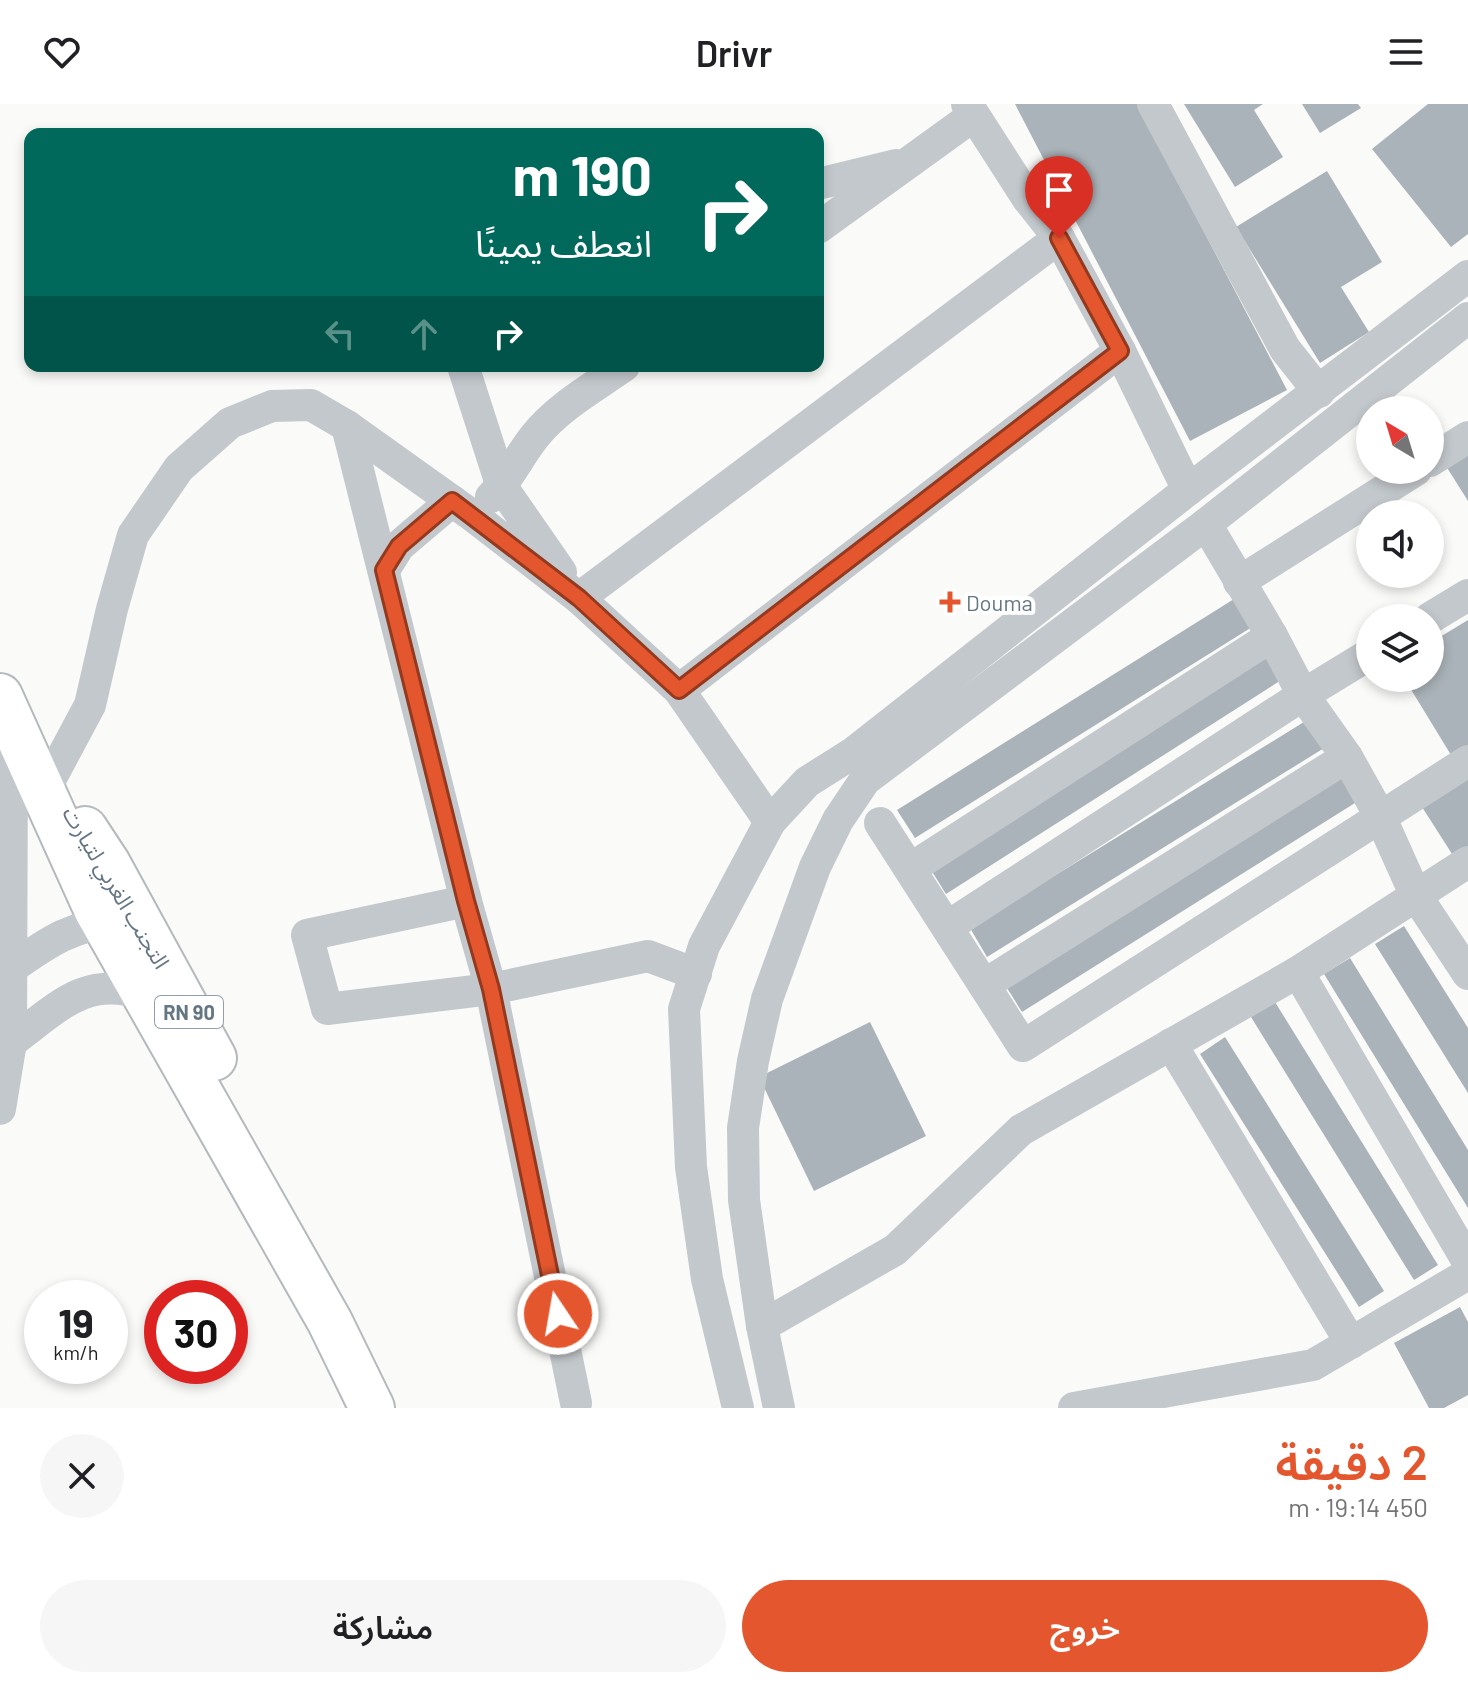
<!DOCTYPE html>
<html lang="ar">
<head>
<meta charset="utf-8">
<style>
	:root { --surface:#fff; --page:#f6f6f6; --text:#202124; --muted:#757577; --accent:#e4572e }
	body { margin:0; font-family:Barlow,"Noto Sans Arabic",sans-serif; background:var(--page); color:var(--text); direction:rtl; height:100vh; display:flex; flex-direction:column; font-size:30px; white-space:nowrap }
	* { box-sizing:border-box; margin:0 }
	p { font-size:26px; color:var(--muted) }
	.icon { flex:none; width:44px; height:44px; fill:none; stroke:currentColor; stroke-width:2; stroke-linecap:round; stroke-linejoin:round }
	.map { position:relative; height:1304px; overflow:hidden; direction:ltr }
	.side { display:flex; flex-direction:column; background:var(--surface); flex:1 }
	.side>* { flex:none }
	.guide { position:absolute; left:24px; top:24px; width:800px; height:244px; border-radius:16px; box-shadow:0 4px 12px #0003; direction:rtl; background:#00695c; color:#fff; overflow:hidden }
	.needle { width:52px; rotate:322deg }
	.fabs { position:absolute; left:1356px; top:292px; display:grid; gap:16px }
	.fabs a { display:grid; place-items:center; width:88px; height:88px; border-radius:50%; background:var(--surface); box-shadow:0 4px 12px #0003; font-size:40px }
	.speed { position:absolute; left:24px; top:1176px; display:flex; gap:16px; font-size:40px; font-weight:700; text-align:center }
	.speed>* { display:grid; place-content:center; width:104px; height:104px; border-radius:50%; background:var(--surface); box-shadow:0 4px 12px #0003; line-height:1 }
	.speed small { font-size:20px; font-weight:400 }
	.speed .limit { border:12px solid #d22; background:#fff; color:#111 }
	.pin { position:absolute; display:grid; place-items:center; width:68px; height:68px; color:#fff; margin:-82px -34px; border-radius:50% 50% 50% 0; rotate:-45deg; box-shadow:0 0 8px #0007 }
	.pin .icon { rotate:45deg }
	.me { position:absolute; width:88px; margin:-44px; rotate:348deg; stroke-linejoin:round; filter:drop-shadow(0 0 6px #0008) }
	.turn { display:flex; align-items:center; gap:28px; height:168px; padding:0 40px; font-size:36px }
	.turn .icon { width:104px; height:104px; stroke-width:2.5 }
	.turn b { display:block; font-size:56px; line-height:68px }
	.lanes { display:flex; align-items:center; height:76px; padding:0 40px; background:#0003; justify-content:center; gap:40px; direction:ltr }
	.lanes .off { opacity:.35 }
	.round { display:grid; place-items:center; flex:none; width:84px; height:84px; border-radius:42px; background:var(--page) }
	.head { display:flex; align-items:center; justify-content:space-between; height:136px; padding:0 40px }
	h1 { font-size:48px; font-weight:600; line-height:60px; color:var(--accent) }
	.cta { display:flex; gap:16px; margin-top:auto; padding:16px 40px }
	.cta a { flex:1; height:92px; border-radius:48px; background:var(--accent); color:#fff; font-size:32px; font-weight:600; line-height:92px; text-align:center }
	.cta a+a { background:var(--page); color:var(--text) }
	header { display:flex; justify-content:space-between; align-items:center; height:104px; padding:0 40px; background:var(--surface); font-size:36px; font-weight:600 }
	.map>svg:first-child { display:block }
</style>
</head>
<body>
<header><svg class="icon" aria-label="menu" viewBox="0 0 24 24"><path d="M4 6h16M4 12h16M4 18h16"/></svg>Drivr<svg class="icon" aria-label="heart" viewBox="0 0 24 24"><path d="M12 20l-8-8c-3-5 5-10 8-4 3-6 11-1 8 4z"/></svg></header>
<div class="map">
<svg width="1468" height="1304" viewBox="0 0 1468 1304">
	<rect width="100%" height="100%" fill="#fafaf8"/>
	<g fill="#aab3b9">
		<polygon points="1015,0 1137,0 1287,286 1190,337"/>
		<polygon points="1184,0 1263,0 1254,6 1283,53 1235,83"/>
		<polygon points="1302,0 1358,0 1361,4 1320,29"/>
		<polygon points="1428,0 1468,0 1468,130 1451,143 1372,45"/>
		<polygon points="1327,67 1382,158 1341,183 1369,228 1320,259 1236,123"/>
		<polygon points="1468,348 1468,397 1446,362"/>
		<polygon points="1234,495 1252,523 915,734 897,706"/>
		<polygon points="1468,516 1468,641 1451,651 1404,574 1430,574 1430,539"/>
		<polygon points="1268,545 1286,573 946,790 928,761"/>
		<polygon points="1312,613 1329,641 987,853 970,824"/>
		<polygon points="1343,662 1363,694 1022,908 1002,876"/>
		<polygon points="1468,674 1468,745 1454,753 1422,703"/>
		<polygon points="1404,822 1468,924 1468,989 1375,840"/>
		<polygon points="1350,854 1468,1046 1468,1104 1324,870"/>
		<polygon points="1275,898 1438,1161 1414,1176 1251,913"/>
		<polygon points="870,918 926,1032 814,1087 759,973"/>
		<polygon points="1225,933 1384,1187 1359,1203 1200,950"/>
		<polygon points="1460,1203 1468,1218 1468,1291 1444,1304 1429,1304 1394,1239"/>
	</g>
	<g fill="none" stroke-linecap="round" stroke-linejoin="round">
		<defs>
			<g id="highway">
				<polyline points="0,592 97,807 330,1218 372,1304"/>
				<polyline points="85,725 108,760 214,954"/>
			</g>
		</defs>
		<use href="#highway" stroke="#b4b9bd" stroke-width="48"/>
		<g stroke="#c3c8cc" stroke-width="32">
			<polyline points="967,0 1028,95 1059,134 1120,247"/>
			<polyline points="1153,0 1285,245 1319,288"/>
			<polyline points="818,80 896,61"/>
			<polyline points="818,124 973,12"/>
			<polyline points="463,262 502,383 561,468"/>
			<polyline points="347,322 466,797 491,885 576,1299"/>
			<polyline points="1430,357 1468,333"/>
			<path d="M491,393C509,375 519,352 535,332C558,303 594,283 624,262"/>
			<polyline points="1206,420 1272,532 1303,591 1347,653 1380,712 1415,790 1468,870"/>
			<polyline points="384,466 399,442 452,397"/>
			<polyline points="1239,478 1416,366"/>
			<polyline points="1430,514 1468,491"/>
			<polyline points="679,586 1120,247 1188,386"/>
			<polyline points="51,674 90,601 112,505 133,431 179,364 230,319 272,302 311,301 347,322 473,412 579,494"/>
			<polyline points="770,718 679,586 579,494 1059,134"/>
			<polyline points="880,719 1023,942 1468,657"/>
			<polyline points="910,765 1272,532"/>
			<polyline points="466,797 307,831 327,905 491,885 648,852 696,870"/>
			<polyline points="947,823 1303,591 1370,550"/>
			<path d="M10,865C45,840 77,817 122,819"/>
			<polyline points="1298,868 1468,1158"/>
			<polyline points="984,881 1347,653"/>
			<path d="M11,938C55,906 86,869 144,891"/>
			<polyline points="1171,940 1351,1239"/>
			<polyline points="0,1005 11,938 12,628"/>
			<polyline points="762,1222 895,1146 1021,1026 1298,868 1468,758"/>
			<polyline points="738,1304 707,1175 691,1063 684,905 704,842 770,718 807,678 853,649 1188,386 1468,172"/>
			<polyline points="779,1304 762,1222 744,1096 743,1024 753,957 767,895 815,763 838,716 865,676 1206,420 1468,214"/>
			<polyline points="1074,1304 1313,1261 1468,1170"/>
		</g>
		<use href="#highway" stroke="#fff" stroke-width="44"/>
	</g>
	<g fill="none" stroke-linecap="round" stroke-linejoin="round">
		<defs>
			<polyline id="route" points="558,1210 491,885 466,797 384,466 399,442 452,397 579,494 679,586 1120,247 1059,134"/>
		</defs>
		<use href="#route" stroke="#94391e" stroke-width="20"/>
		<use href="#route" stroke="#e4572e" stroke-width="14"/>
	</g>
	<path fill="#e4572e" stroke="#fff" stroke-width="3" d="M946 486h8v8h8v8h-8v8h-8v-8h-8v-8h8z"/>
	<g text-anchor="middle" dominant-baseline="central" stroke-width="8" stroke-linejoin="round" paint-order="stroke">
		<rect fill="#fff" stroke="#939fa8" stroke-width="2" x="155" y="892" width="68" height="32" rx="6"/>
		<g font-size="20" font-weight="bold" fill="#657683">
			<text x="189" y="908">RN 90</text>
		</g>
		<g font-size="22" fill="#657683" stroke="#fff" text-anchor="start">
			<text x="966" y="498">Douma</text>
		</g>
		<g font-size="22" fill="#657683" stroke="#fff">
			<text transform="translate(117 783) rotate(59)">التجنب الغربي لتيارت</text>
		</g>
	</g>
</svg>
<div class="fabs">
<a><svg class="needle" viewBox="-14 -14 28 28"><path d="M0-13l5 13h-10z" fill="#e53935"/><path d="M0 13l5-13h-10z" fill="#757577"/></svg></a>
<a><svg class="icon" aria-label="sound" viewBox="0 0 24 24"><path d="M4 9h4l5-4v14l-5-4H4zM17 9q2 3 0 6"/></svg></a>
<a><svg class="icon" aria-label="layers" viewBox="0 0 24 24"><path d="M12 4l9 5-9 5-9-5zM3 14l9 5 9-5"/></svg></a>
</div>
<div class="speed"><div>19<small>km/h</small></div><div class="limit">30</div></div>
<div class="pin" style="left:1059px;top:134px;background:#d93025"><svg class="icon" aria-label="arrive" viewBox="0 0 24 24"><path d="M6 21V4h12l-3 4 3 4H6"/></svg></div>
<svg class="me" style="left:558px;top:1210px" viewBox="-20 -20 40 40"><circle r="17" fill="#e4572e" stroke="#fff" stroke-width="3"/><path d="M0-11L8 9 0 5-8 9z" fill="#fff"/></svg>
<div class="guide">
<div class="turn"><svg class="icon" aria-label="right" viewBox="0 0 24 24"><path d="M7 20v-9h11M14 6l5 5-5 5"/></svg><div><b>190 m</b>انعطف يمينًا</div></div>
<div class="lanes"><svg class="icon off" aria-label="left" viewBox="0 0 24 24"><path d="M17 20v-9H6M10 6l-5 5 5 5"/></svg><svg class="icon off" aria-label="ahead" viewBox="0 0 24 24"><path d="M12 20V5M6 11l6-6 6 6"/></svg><svg class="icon" aria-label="right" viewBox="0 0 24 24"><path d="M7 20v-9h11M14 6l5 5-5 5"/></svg></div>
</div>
</div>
<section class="side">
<div class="head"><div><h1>2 دقيقة</h1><p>450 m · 19:14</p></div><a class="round"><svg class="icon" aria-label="close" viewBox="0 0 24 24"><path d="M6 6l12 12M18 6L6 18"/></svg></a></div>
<div class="cta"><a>خروج</a><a>مشاركة</a></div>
</section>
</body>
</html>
